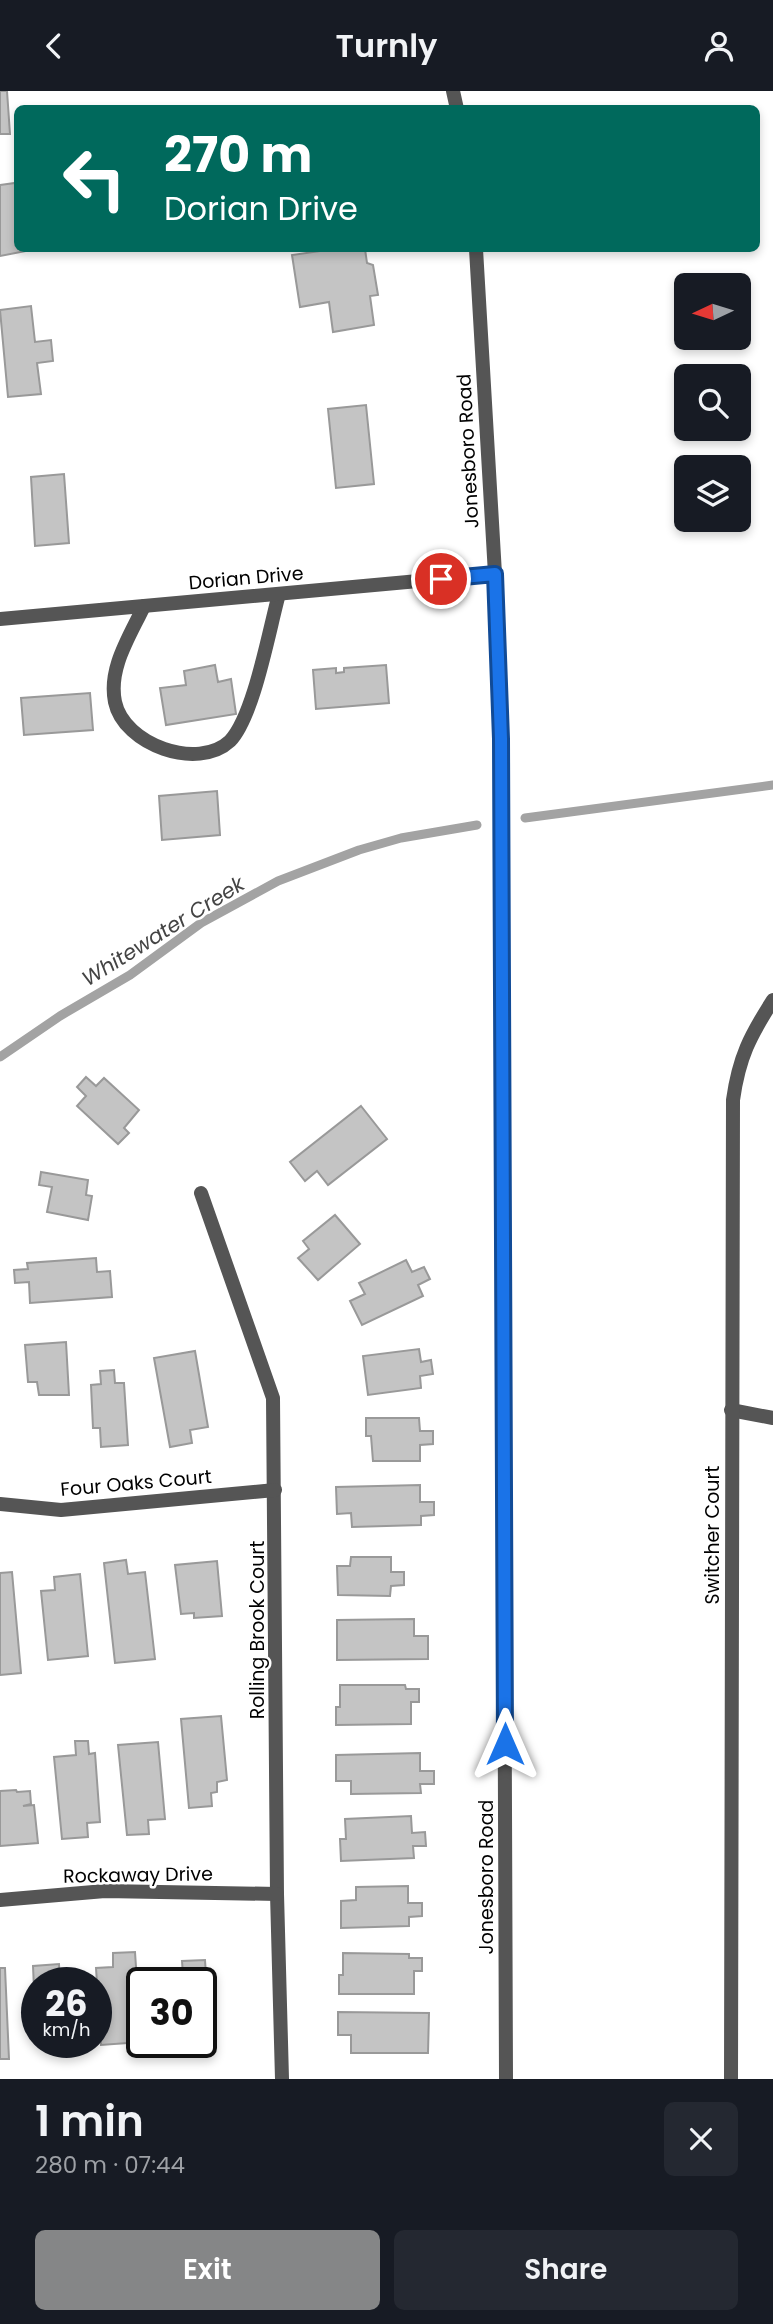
<!DOCTYPE html>
<html lang="en">
<head>
<meta charset="utf-8">
<style>
	:root { --surface:#171b24; --page:#242831; --text:#f1f3f6; --muted:#9ea1a6; --accent:#858687 }
	body { margin:0; font-family:Poppins,sans-serif; background:var(--page); color:var(--text); height:100vh; display:flex; flex-direction:column; font-size:26px; white-space:nowrap }
	* { box-sizing:border-box; margin:0 }
	p { font-size:23px; color:var(--muted) }
	.icon { flex:none; width:38px; height:38px; fill:none; stroke:currentColor; stroke-width:2; stroke-linecap:round; stroke-linejoin:round }
	.map { position:relative; height:1988px; overflow:hidden }
	.sheet { display:flex; flex-direction:column; background:var(--surface); flex:1 }
	.sheet>* { flex:none }
	.guide { position:absolute; left:14px; top:14px; width:746px; height:147px; border-radius:10px; box-shadow:0 4px 10px #0003; background:#00695c; color:#fff; overflow:hidden }
	.needle { width:46px; rotate:266deg }
	.fabs { position:absolute; left:674px; top:182px; display:grid; gap:14px }
	.fabs a { display:grid; place-items:center; width:77px; height:77px; border-radius:10px; background:var(--surface); box-shadow:0 4px 10px #0003; font-size:35px }
	.speed { position:absolute; left:21px; top:1876px; display:flex; gap:14px; font-size:35px; font-weight:700; text-align:center }
	.speed>* { display:grid; place-content:center; width:91px; height:91px; border-radius:50%; background:var(--surface); box-shadow:0 4px 10px #0003; line-height:1 }
	.speed small { font-size:18px; font-weight:400 }
	.speed .limit { border:4px solid #111; border-radius:10px; background:#fff; color:#111 }
	.pin { position:absolute; display:grid; place-items:center; width:60px; height:60px; color:#fff; margin:-30px; border:4px solid #fff; border-radius:50%; box-shadow:0 2px 7px #0007 }
	.me { position:absolute; width:77px; margin:-38px; rotate:0deg; stroke-linejoin:round; filter:drop-shadow(0 0 5px #0008) }
	.turn { display:flex; align-items:center; gap:24px; height:147px; padding:0 35px; font-size:32px }
	.turn .icon { width:91px; height:91px; stroke-width:2.5 }
	.turn b { display:block; font-size:49px; line-height:60px }
	.round { display:grid; place-items:center; flex:none; width:74px; height:74px; border-radius:10px; background:var(--page) }
	.summary { display:flex; align-items:center; justify-content:space-between; height:119px; padding:0 35px }
	h1 { font-size:42px; font-weight:600; line-height:52px }
	.cta { display:flex; gap:14px; margin-top:auto; padding:14px 35px }
	.cta a { flex:1; height:80px; border-radius:10px; background:var(--accent); color:#fff; font-size:28px; font-weight:600; line-height:80px; text-align:center }
	.cta a+a { background:var(--page); color:var(--text) }
	header { display:flex; justify-content:space-between; align-items:center; height:91px; padding:0 35px; background:var(--surface); font-size:32px; font-weight:600 }
	.map>svg:first-child { display:block }
</style>
</head>
<body>
<header><svg class="icon" aria-label="back" viewBox="0 0 24 24"><path d="M15 5l-7 7 7 7"/></svg>Turnly<svg class="icon" aria-label="person" viewBox="0 0 24 24"><circle cx="12" cy="8" r="4"/><path d="M4 21q1-7 8-7t8 7"/></svg></header>
<div class="map">
<svg width="773" height="1988" viewBox="0 0 773 1988">
	<rect width="100%" height="100%" fill="#fff"/>
	<g fill="none" stroke-linecap="round" stroke-linejoin="round">
		<g stroke="#a3a3a3" stroke-width="9">
			<polyline points="525,727 773,694"/>
			<polyline points="0,966 60,925 130,884 201,832 278,790 359,759 401,747 477,734"/>
		</g>
	</g>
	<g fill="#c4c4c4" stroke="#999" stroke-width="2">
		<polygon points="0,0 7,0 10,43 0,43"/>
		<polygon points="15,92 18,158 26,158 26,160 0,165 0,94"/>
		<polygon points="334,158 365,158 367,172 373,174 378,204 370,205 374,234 333,241 329,211 300,216 292,164"/>
		<polygon points="31,215 35,251 51,249 53,270 37,272 41,303 8,306 0,219"/>
		<polygon points="366,314 374,393 336,397 328,318"/>
		<polygon points="64,383 69,452 35,455 31,386"/>
		<polygon points="215,574 218,591 231,588 236,623 166,634 160,597 186,594 184,580"/>
		<polygon points="386,574 389,612 316,618 313,579 336,577 336,582 344,581 344,577"/>
		<polygon points="90,602 93,639 24,644 21,607"/>
		<polygon points="217,700 220,744 162,749 159,705"/>
		<polygon points="86,986 96,995 104,987 139,1019 124,1037 129,1042 118,1053 77,1015 86,1005 77,996"/>
		<polygon points="361,1015 387,1048 328,1094 317,1080 305,1090 290,1071"/>
		<polygon points="41,1081 88,1089 86,1104 92,1105 88,1129 47,1121 52,1096 39,1094"/>
		<polygon points="335,1124 360,1153 318,1189 298,1167 309,1158 303,1150"/>
		<polygon points="96,1167 97,1181 110,1180 112,1206 30,1212 29,1191 15,1192 14,1179 28,1178 27,1172"/>
		<polygon points="406,1169 412,1181 424,1176 430,1188 418,1194 423,1205 362,1234 350,1210 365,1203 359,1192"/>
		<polygon points="66,1251 69,1304 39,1304 37,1291 28,1291 25,1254"/>
		<polygon points="419,1258 421,1271 431,1269 433,1283 420,1285 421,1297 368,1304 363,1265"/>
		<polygon points="195,1260 208,1336 190,1339 192,1352 170,1356 154,1267"/>
		<polygon points="114,1279 115,1292 124,1292 128,1354 101,1356 100,1337 93,1337 91,1294 101,1293 100,1280"/>
		<polygon points="366,1327 419,1327 420,1340 433,1340 433,1353 420,1354 420,1370 373,1370 371,1345 366,1345"/>
		<polygon points="420,1394 420,1411 434,1411 434,1424 421,1425 421,1434 352,1436 351,1422 337,1423 336,1396"/>
		<polygon points="351,1466 391,1466 391,1481 404,1481 404,1494 391,1495 390,1505 338,1504 337,1475 350,1475"/>
		<polygon points="126,1469 128,1483 145,1481 155,1568 115,1572 104,1472"/>
		<polygon points="217,1470 222,1525 194,1527 194,1522 181,1523 175,1474"/>
		<polygon points="12,1481 21,1582 0,1584 0,1482"/>
		<polygon points="80,1483 88,1565 48,1569 41,1500 55,1499 54,1486"/>
		<polygon points="414,1528 414,1545 428,1545 428,1568 337,1569 337,1529"/>
		<polygon points="340,1594 405,1594 406,1598 419,1598 419,1611 411,1611 411,1633 336,1634 336,1616 340,1616"/>
		<polygon points="221,1625 227,1689 217,1691 217,1701 211,1702 212,1715 189,1717 181,1628"/>
		<polygon points="75,1650 88,1650 89,1663 95,1662 100,1731 87,1732 88,1746 62,1748 54,1666 76,1664"/>
		<polygon points="158,1651 165,1728 148,1729 149,1743 127,1744 118,1654"/>
		<polygon points="420,1662 420,1680 434,1680 434,1693 420,1693 421,1702 351,1703 351,1690 336,1690 336,1664"/>
		<polygon points="16,1699 17,1701 30,1700 31,1713 23,1715 34,1714 38,1752 0,1755 0,1700"/>
		<polygon points="411,1725 412,1742 425,1741 426,1755 413,1755 414,1767 341,1770 340,1748 346,1748 345,1728"/>
		<polygon points="408,1795 408,1812 422,1812 422,1825 409,1826 409,1835 341,1837 341,1810 356,1809 356,1796"/>
		<polygon points="135,1861 141,1951 101,1954 96,1877 113,1876 113,1862"/>
		<polygon points="343,1862 409,1863 409,1867 422,1867 422,1880 414,1880 414,1903 339,1903 339,1884 343,1884"/>
		<polygon points="205,1869 211,1959 171,1962 171,1951 201,1951 201,1892 166,1892 166,1885 183,1884 182,1870"/>
		<polygon points="59,1873 60,1890 73,1889 74,1892 37,1892 36,1943 33,1875"/>
		<polygon points="0,1877 5,1877 9,1968 0,1968"/>
		<polygon points="338,1921 429,1922 428,1962 351,1962 351,1944 338,1944"/>
	</g>
	<g fill="none" stroke-linecap="round" stroke-linejoin="round">
		<path stroke="#555" stroke-width="14" d="M144,515C130,545 108,577 115,611C124,654 198,680 230,650C254,625 269,539 279,503"/>
		<g stroke="#555" stroke-width="14">
			<polyline points="453,0 457,18"/>
			<polyline points="476,158 495,483 501,648 506,1988"/>
			<polyline points="0,528 495,483"/>
			<polyline points="201,1102 273,1307 277,1803 282,1988"/>
			<polyline points="731,1319 773,1327"/>
			<polyline points="0,1413 61,1419 275,1399"/>
			<polyline points="0,1809 105,1800 277,1803"/>
			<path d="M731,1988L733,1009C739,966 750,945 773,909"/>
		</g>
	</g>
	<g fill="none" stroke-linecap="round" stroke-linejoin="round">
		<defs>
			<polyline id="route" points="441,488 495,483 501,648 505,1653"/>
		</defs>
		<use href="#route" stroke="#114b97" stroke-width="18"/>
		<use href="#route" stroke="#1a73e8" stroke-width="12"/>
	</g>
	<g text-anchor="middle" dominant-baseline="central" stroke-width="5" stroke-linejoin="round" paint-order="stroke">
		<g font-size="19" fill="#000" stroke="#fff">
			<text transform="translate(468 360) rotate(-93)">Jonesboro Road</text>
			<text transform="translate(246 487) rotate(-5)">Dorian Drive</text>
			<text transform="translate(136 1392) rotate(-5)">Four Oaks Court</text>
			<text transform="translate(712 1444) rotate(-90)">Switcher Court</text>
			<text transform="translate(257 1539) rotate(-90)">Rolling Brook Court</text>
			<text transform="translate(138 1784) rotate(-1)">Rockaway Drive</text>
			<text transform="translate(486 1786) rotate(-90)">Jonesboro Road</text>
		</g>
		<g font-size="21" font-style="italic" fill="#444" stroke="#fff">
			<text transform="translate(163 840) rotate(-32)">Whitewater Creek</text>
		</g>
	</g>
</svg>
<div class="fabs">
<a><svg class="needle" viewBox="-14 -14 28 28"><path d="M0-13l5 13h-10z" fill="#e53935"/><path d="M0 13l5-13h-10z" fill="#9ea1a6"/></svg></a>
<a><svg class="icon" aria-label="search" viewBox="0 0 24 24"><circle cx="10" cy="10" r="6"/><path d="M15 15l6 6"/></svg></a>
<a><svg class="icon" aria-label="layers" viewBox="0 0 24 24"><path d="M12 4l9 5-9 5-9-5zM3 14l9 5 9-5"/></svg></a>
</div>
<div class="speed"><div>26<small>km/h</small></div><div class="limit">30</div></div>
<div class="pin" style="left:441px;top:488px;background:#d93025"><svg class="icon" aria-label="arrive" viewBox="0 0 24 24"><path d="M6 21V4h12l-3 4 3 4H6"/></svg></div>
<svg class="me" style="left:505px;top:1653px" viewBox="-20 -20 40 40"><path d="M0-17L14 15 0 8-14 15z" fill="#1a73e8" stroke="#fff" stroke-width="4"/></svg>
<div class="guide">
<div class="turn"><svg class="icon" aria-label="left" viewBox="0 0 24 24"><path d="M17 20v-9H6M10 6l-5 5 5 5"/></svg><div><b>270 m</b>Dorian Drive</div></div>
</div>
</div>
<section class="sheet">
<div class="summary"><div><h1>1 min</h1><p>280 m · 07:44</p></div><a class="round"><svg class="icon" aria-label="close" viewBox="0 0 24 24"><path d="M6 6l12 12M18 6L6 18"/></svg></a></div>
<div class="cta"><a>Exit</a><a>Share</a></div>
</section>
</body>
</html>
